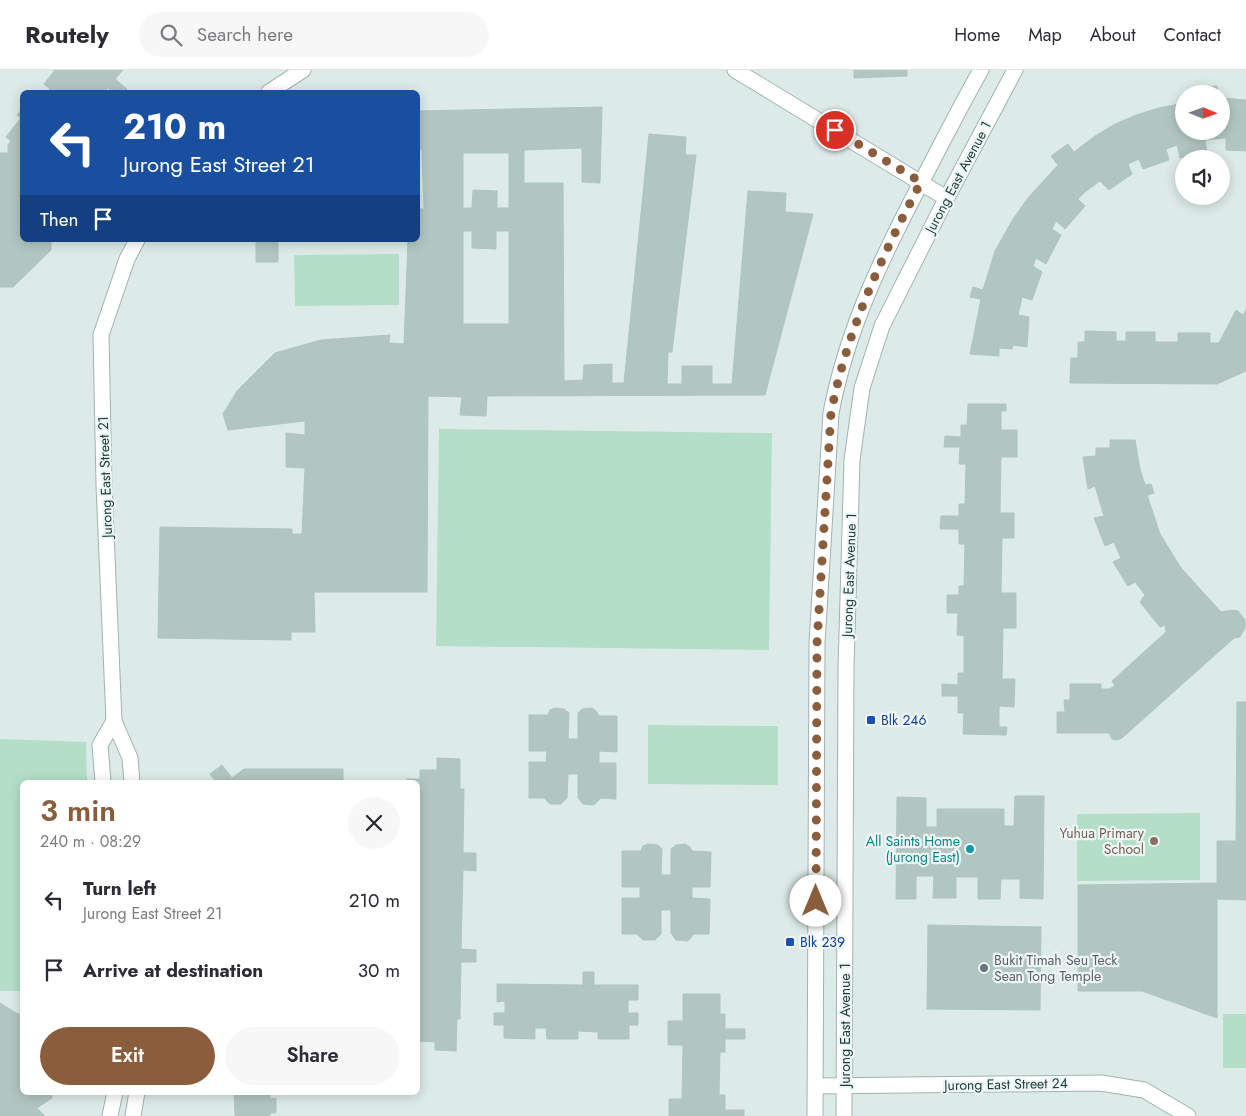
<!DOCTYPE html>
<html lang="en">
<head>
<meta charset="utf-8">
<style>
	:root { --surface:#fff; --page:#f7f7f7; --text:#2b2b33; --muted:#7c7c81; --line:#e1e1e2; --accent:#8a5d3c }
	body { margin:0; font-family:Jost,sans-serif; background:var(--page); color:var(--text); height:100vh; display:flex; flex-direction:column; font-size:19px; white-space:nowrap }
	* { box-sizing:border-box; margin:0 }
	p { font-size:16px; color:var(--muted) }
	.icon { flex:none; width:28px; height:28px; fill:none; stroke:currentColor; stroke-width:2; stroke-linecap:round; stroke-linejoin:round }
	.map { position:relative; flex:1; overflow:hidden }
	.drawer { position:absolute; left:20px; top:710px; width:400px; height:315px; display:flex; flex-direction:column; background:var(--surface); border-radius:8px; box-shadow:0 2px 12px #0003 }
	.drawer>* { flex:none }
	.guide { position:absolute; left:20px; top:20px; width:400px; height:152px; border-radius:8px; box-shadow:0 2px 12px #0003; background:#1a4fa0; color:#fff; overflow:hidden }
	.needle { width:32px; rotate:91deg }
	.controls { position:absolute; left:1175px; top:15px; display:grid; gap:10px }
	.controls a { display:grid; place-items:center; width:55px; height:55px; border-radius:50%; background:var(--surface); box-shadow:0 2px 12px #0003; font-size:25px }
	.pin { position:absolute; display:grid; place-items:center; width:42px; height:42px; color:#fff; margin:-21px; border:2px solid #fff; border-radius:50%; box-shadow:0 1px 5px #0007 }
	.me { position:absolute; width:55px; margin:-28px; rotate:0deg; stroke-linejoin:round; filter:drop-shadow(0 0 4px #0008) }
	.turn { display:flex; align-items:center; gap:18px; height:105px; padding:0 20px; font-size:22px }
	.turn .icon { width:65px; height:65px; stroke-width:2.5 }
	.turn b { display:block; font-size:35px; line-height:42px }
	.then { display:flex; align-items:center; height:48px; padding:0 20px; background:#0003; gap:10px; font-size:19px }
	.round { display:grid; place-items:center; flex:none; width:52px; height:52px; border-radius:26px; background:var(--page) }
	.summary { display:flex; align-items:center; justify-content:space-between; height:85px; padding:0 20px }
	h1 { font-size:30px; font-weight:600; line-height:38px; color:var(--accent) }
	.action { display:flex; gap:10px; margin-top:auto; padding:10px 20px }
	.action a { flex:1; height:58px; border-radius:30px; background:var(--accent); color:#fff; font-size:20px; font-weight:600; line-height:58px; text-align:center }
	.action a+a { background:var(--page); color:var(--text) }
	ul { padding:0; list-style:none }
	li { display:flex; align-items:center; gap:15px; height:70px; padding:0 20px }
	li div { flex:1 }
	li b { display:block; font-size:19px }
	li em { font-style:normal }
	header { display:flex; align-items:center; gap:30px; box-sizing:border-box; height:70px; padding:0 25px; background:var(--surface); border-bottom:1px solid var(--line) }
	header strong { font-size:24px }
	nav { display:flex; gap:28px; margin-inline-start:auto; font-size:18px }
	.search { width:350px; height:45px; background:var(--page); display:flex; align-items:center; gap:12px; box-sizing:border-box; padding:0 18px; border-radius:28px; color:var(--muted); font-size:19px }
	.map>svg:first-child { display:block }
</style>
</head>
<body>
<header>
<strong>Routely</strong>
<div class="search"><svg class="icon" aria-label="search" viewBox="0 0 24 24"><circle cx="10" cy="10" r="6"/><path d="M15 15l6 6"/></svg>Search here</div>
<nav><a>Home</a><a>Map</a><a>About</a><a>Contact</a></nav>
</header>
<div class="map">
<svg width="1246" height="1046" viewBox="0 0 1246 1046">
	<rect width="100%" height="100%" fill="#ddebe8"/>
	<g fill="#b3dfc8">
		<polygon points="399,184 399,235 295,236 294,185"/>
		<polygon points="439,359 772,363 769,580 436,576"/>
		<polygon points="648,655 778,656 778,715 648,714"/>
		<polygon points="0,669 86,672 87,712 22,712 22,921 0,921"/>
		<polygon points="1200,743 1200,810 1077,811 1077,744"/>
		<rect x="1223" y="944" width="23" height="54"/>
	</g>
	<g fill="#b2c6c1" stroke="#afc5c1" fill-rule="evenodd">
		<polygon points="55,0 123,0 115,9 127,19 125,22 113,22 108,18 104,22 47,22 50,19 44,14"/>
		<polygon points="854,0 907,0 907,6 854,8"/>
		<polygon points="1217,16 1218,24 1206,24 1205,17"/>
		<polygon points="1221,28 1246,30 1246,81 1226,80 1226,68 1214,69 1205,70 1207,83 1180,88 1177,75 1166,79 1169,90 1143,99 1139,89 1128,94 1132,104 1109,120 1100,111 1085,122 1078,129 1085,136 1065,159 1056,151 1052,159 1061,165 1046,194 1036,188 1033,196 1042,202 1032,230 1022,227 1018,245 1029,247 1027,277 1013,275 1012,279 999,278 999,286 970,284 981,229 970,227 973,217 983,220 995,181 1013,149 1028,128 1058,95 1051,86 1068,74 1074,82 1095,66 1115,54 1136,45 1159,38 1184,33 1184,61 1221,61"/>
		<path d="M602,37L600,113L582,112V78L524,80V113H563L564,311L583,310L584,295L612,294V313H624L649,64L686,67L685,85H696L672,282H668L667,314H682V296H712V314H732L748,121L786,123L785,142L813,144L765,325L487,326L486,346L460,345L462,327L428,326L427,522H314L315,562H291V570L158,568L160,457L292,459V464H302L305,398L286,397V363L305,365V351L228,360L223,344L237,321L275,283L321,270L390,265L389,273L404,274L408,170H418V139H424L422,79H418V41ZM463,83H509V138H497V121L473,120L472,138H463ZM463,161H472V178L496,179V161H509V254H463Z"/>
		<polygon points="22,39 22,170 51,170 51,180 13,217 0,217 0,83 8,83 8,75 11,71 6,67 21,48 17,45"/>
		<rect x="256" y="170" width="22" height="22"/>
		<polygon points="1236,240 1243,245 1246,240 1246,301 1217,314 1070,313 1071,288 1078,288 1078,272 1085,272 1085,261 1116,262 1116,271 1126,271 1126,262 1155,262 1155,272 1178,272 1178,263 1210,263 1210,273 1219,273"/>
		<polygon points="968,334 1006,334 1006,341 1001,341 1001,360 1017,360 1017,387 1001,387 1000,443 1014,443 1014,468 1002,468 1001,523 1016,523 1016,558 1003,558 1002,609 1015,609 1014,637 999,636 999,657 1007,657 1006,665 963,664 964,643 958,643 958,626 942,626 942,614 958,615 958,603 964,603 964,566 957,565 958,543 947,543 947,525 959,525 959,516 964,516 965,474 959,474 959,459 940,459 941,446 959,446 959,434 965,434 966,394 959,394 960,377 944,377 945,366 961,367 961,355 967,355"/>
		<polygon points="1110,370 1135,370 1140,399 1145,415 1151,414 1154,423 1147,425 1160,464 1181,498 1221,542 1232,540 1238,541 1245,550 1245,558 1240,567 1234,568 1122,668 1117,670 1112,669 1109,663 1057,663 1057,642 1065,642 1064,630 1070,630 1070,614 1101,614 1101,619 1109,619 1115,616 1112,611 1166,562 1165,555 1160,557 1140,532 1145,525 1135,512 1128,516 1113,492 1121,488 1114,472 1105,476 1094,448 1104,446 1095,416 1088,419 1083,387 1096,386 1096,378 1110,378"/>
		<polygon points="1237,632 1246,632 1246,830 1217,829 1217,771 1236,771"/>
		<polygon points="555,638 564,639 569,643 568,669 578,669 578,643 582,639 592,638 596,641 599,646 617,646 617,682 599,681 599,693 616,693 616,729 601,728 594,735 583,734 578,728 578,704 568,704 567,728 561,734 550,734 544,728 529,728 529,692 546,692 547,681 529,681 529,645 548,645 550,640"/>
		<polygon points="437,688 460,689 460,719 464,719 463,783 476,783 476,801 463,800 461,879 476,880 476,892 461,892 460,949 457,949 456,981 435,980 435,972 418,971 418,712 407,712 407,709 420,709 420,700 437,700"/>
		<polygon points="222,695 232,708 244,699 343,699 343,712 216,712 210,704"/>
		<polygon points="1015,726 1044,726 1043,829 1020,828 1020,809 1001,809 1000,829 978,829 978,807 956,807 956,828 933,828 934,806 916,806 916,829 896,829 897,727 926,728 926,757 937,757 937,739 1004,739 1004,756 1014,756"/>
		<polygon points="648,774 658,775 662,779 661,805 671,805 671,779 676,775 685,774 690,777 692,781 711,782 710,817 692,817 692,828 710,829 709,864 694,864 688,871 676,870 671,863 671,840 661,840 661,864 655,870 643,870 637,864 622,864 622,828 640,828 640,817 622,817 622,781 641,781 643,776"/>
		<polygon points="1217,813 1217,948 1142,921 1078,921 1078,815"/>
		<polygon points="928,855 1041,857 1040,940 927,939"/>
		<polygon points="583,902 594,902 594,915 638,915 638,930 628,930 628,943 638,943 638,955 629,955 629,969 598,969 598,962 578,961 578,969 547,969 546,958 535,958 535,969 504,968 504,955 494,955 494,943 505,943 505,931 497,932 497,914 583,915"/>
		<polygon points="683,924 720,924 720,944 725,944 725,959 745,959 745,969 725,969 725,982 720,982 719,1025 725,1025 725,1040 744,1040 744,1046 669,1046 669,1029 682,1029 683,975 668,975 668,951 683,951"/>
		<polygon points="0,933 16,943 22,945 22,1022 52,1022 52,1028 37,1038 45,1046 0,1046"/>
		<polygon points="234,1022 270,1022 270,1029 276,1028 276,1043 270,1043 270,1046 235,1046"/>
	</g>
	<g fill="none" stroke-linecap="round" stroke-linejoin="round">
		<defs>
			<g id="minor">
				<polyline points="735,0 946,128"/>
				<polyline points="269,22 303,0"/>
				<polyline points="103,712 100,675 114,651"/>
				<polyline points="132,712 130,688 114,651 104,415 101,265 127,189 137,170"/>
				<polyline points="816,1016 1101,1013 1144,1020 1188,1046"/>
				<polyline points="110,1046 115,1022"/>
				<polyline points="133,1046 137,1022"/>
			</g>
			<g id="tertiary">
				<path d="M815,1046L817,573L831,343C847,258 884,183 924,107C943,71 961,35 981,0"/>
				<polyline points="844,1046 846,598 852,390 862,318 882,256 943,135 1015,0"/>
			</g>
		</defs>
		<use href="#minor" stroke="#a0b3b0" stroke-width="17"/>
		<use href="#tertiary" stroke="#a0b3b0" stroke-width="17"/>
		<use href="#minor" stroke="#fff" stroke-width="15"/>
		<use href="#tertiary" stroke="#fff" stroke-width="15"/>
	</g>
	<g fill="none" stroke-linecap="round" stroke-linejoin="round">
		<path stroke="#8a5d3c" stroke-width="9" stroke-dasharray="0 16.2" d="M816,831L817,573L831,343C847,260 882,186 921,112L835,60"/>
	</g>
	<g fill="#1a4fb4" stroke="#eef7f5" stroke-width="2">
		<rect x="866" y="645" width="10" height="10" rx="2.5"/>
		<rect x="785" y="867" width="10" height="10" rx="2.5"/>
	</g>
	<circle fill="#8d6e63" stroke="#eef7f5" stroke-width="2" cx="1154" cy="771" r="5"/>
	<circle fill="#0f9aa8" stroke="#eef7f5" stroke-width="2" cx="970" cy="779" r="5"/>
	<circle fill="#6b7280" stroke="#eef7f5" stroke-width="2" cx="984" cy="898" r="5"/>
	<g text-anchor="middle" dominant-baseline="central" stroke-width="4.5" stroke-linejoin="round" paint-order="stroke">
		<g font-size="14" fill="#1d3c3a" stroke="#eef7f5">
			<text transform="translate(958 107) rotate(-62)">Jurong East Avenue 1</text>
			<text transform="translate(105 407) rotate(-92)">Jurong East Street 21</text>
			<text transform="translate(849 505) rotate(-88)">Jurong East Avenue 1</text>
			<text transform="translate(845 955) rotate(-90)">Jurong East Avenue 1</text>
			<text transform="translate(1006 1014) rotate(-1)">Jurong East Street 24</text>
		</g>
		<g font-size="14" fill="#164399" stroke="#eef7f5" text-anchor="start">
			<text x="881" y="650">Blk 246</text>
			<text x="800" y="872">Blk 239</text>
		</g>
		<g font-size="14" fill="#785e54" stroke="#eef7f5" text-anchor="end">
			<text x="1144" y="763">Yuhua Primary<tspan x="1144" dy="16">School</tspan></text>
		</g>
		<g font-size="14" fill="#0d838f" stroke="#eef7f5" text-anchor="end">
			<text x="960" y="771">All Saints Home<tspan x="960" dy="16">(Jurong East)</tspan></text>
		</g>
		<g font-size="14" fill="#5b616d" stroke="#eef7f5" text-anchor="start">
			<text x="994" y="890">Bukit Timah Seu Teck<tspan x="994" dy="16">Sean Tong Temple</tspan></text>
		</g>
	</g>
</svg>
<div class="controls">
<a><svg class="needle" viewBox="-14 -14 28 28"><path d="M0-13l5 13h-10z" fill="#e53935"/><path d="M0 13l5-13h-10z" fill="#7c7c81"/></svg></a>
<a><svg class="icon" aria-label="sound" viewBox="0 0 24 24"><path d="M4 9h4l5-4v14l-5-4H4zM17 9q2 3 0 6"/></svg></a>
</div>
<div class="pin" style="left:835px;top:60px;background:#d93025"><svg class="icon" aria-label="arrive" viewBox="0 0 24 24"><path d="M6 21V4h12l-3 4 3 4H6"/></svg></div>
<svg class="me" style="left:816px;top:831px" viewBox="-20 -20 40 40"><circle r="19" fill="#fff"/><path d="M0-13L10 11 0 6-10 11z" fill="#8a5d3c"/></svg>
<div class="guide">
<div class="turn"><svg class="icon" aria-label="left" viewBox="0 0 24 24"><path d="M17 20v-9H6M10 6l-5 5 5 5"/></svg><div><b>210 m</b>Jurong East Street 21</div></div>
<div class="then">Then<svg class="icon" aria-label="arrive" viewBox="0 0 24 24"><path d="M6 21V4h12l-3 4 3 4H6"/></svg></div>
</div>
<section class="drawer">
<div class="summary"><div><h1>3 min</h1><p>240 m · 08:29</p></div><a class="round"><svg class="icon" aria-label="close" viewBox="0 0 24 24"><path d="M6 6l12 12M18 6L6 18"/></svg></a></div>
<ul>
<li><svg class="icon" aria-label="left" viewBox="0 0 24 24"><path d="M17 20v-9H6M10 6l-5 5 5 5"/></svg><div><b>Turn left</b><p>Jurong East Street 21</p></div><em>210 m</em></li>
<li><svg class="icon" aria-label="arrive" viewBox="0 0 24 24"><path d="M6 21V4h12l-3 4 3 4H6"/></svg><div><b>Arrive at destination</b></div><em>30 m</em></li>
</ul>
<div class="action"><a>Exit</a><a>Share</a></div>
</section>
</div>
</body>
</html>
